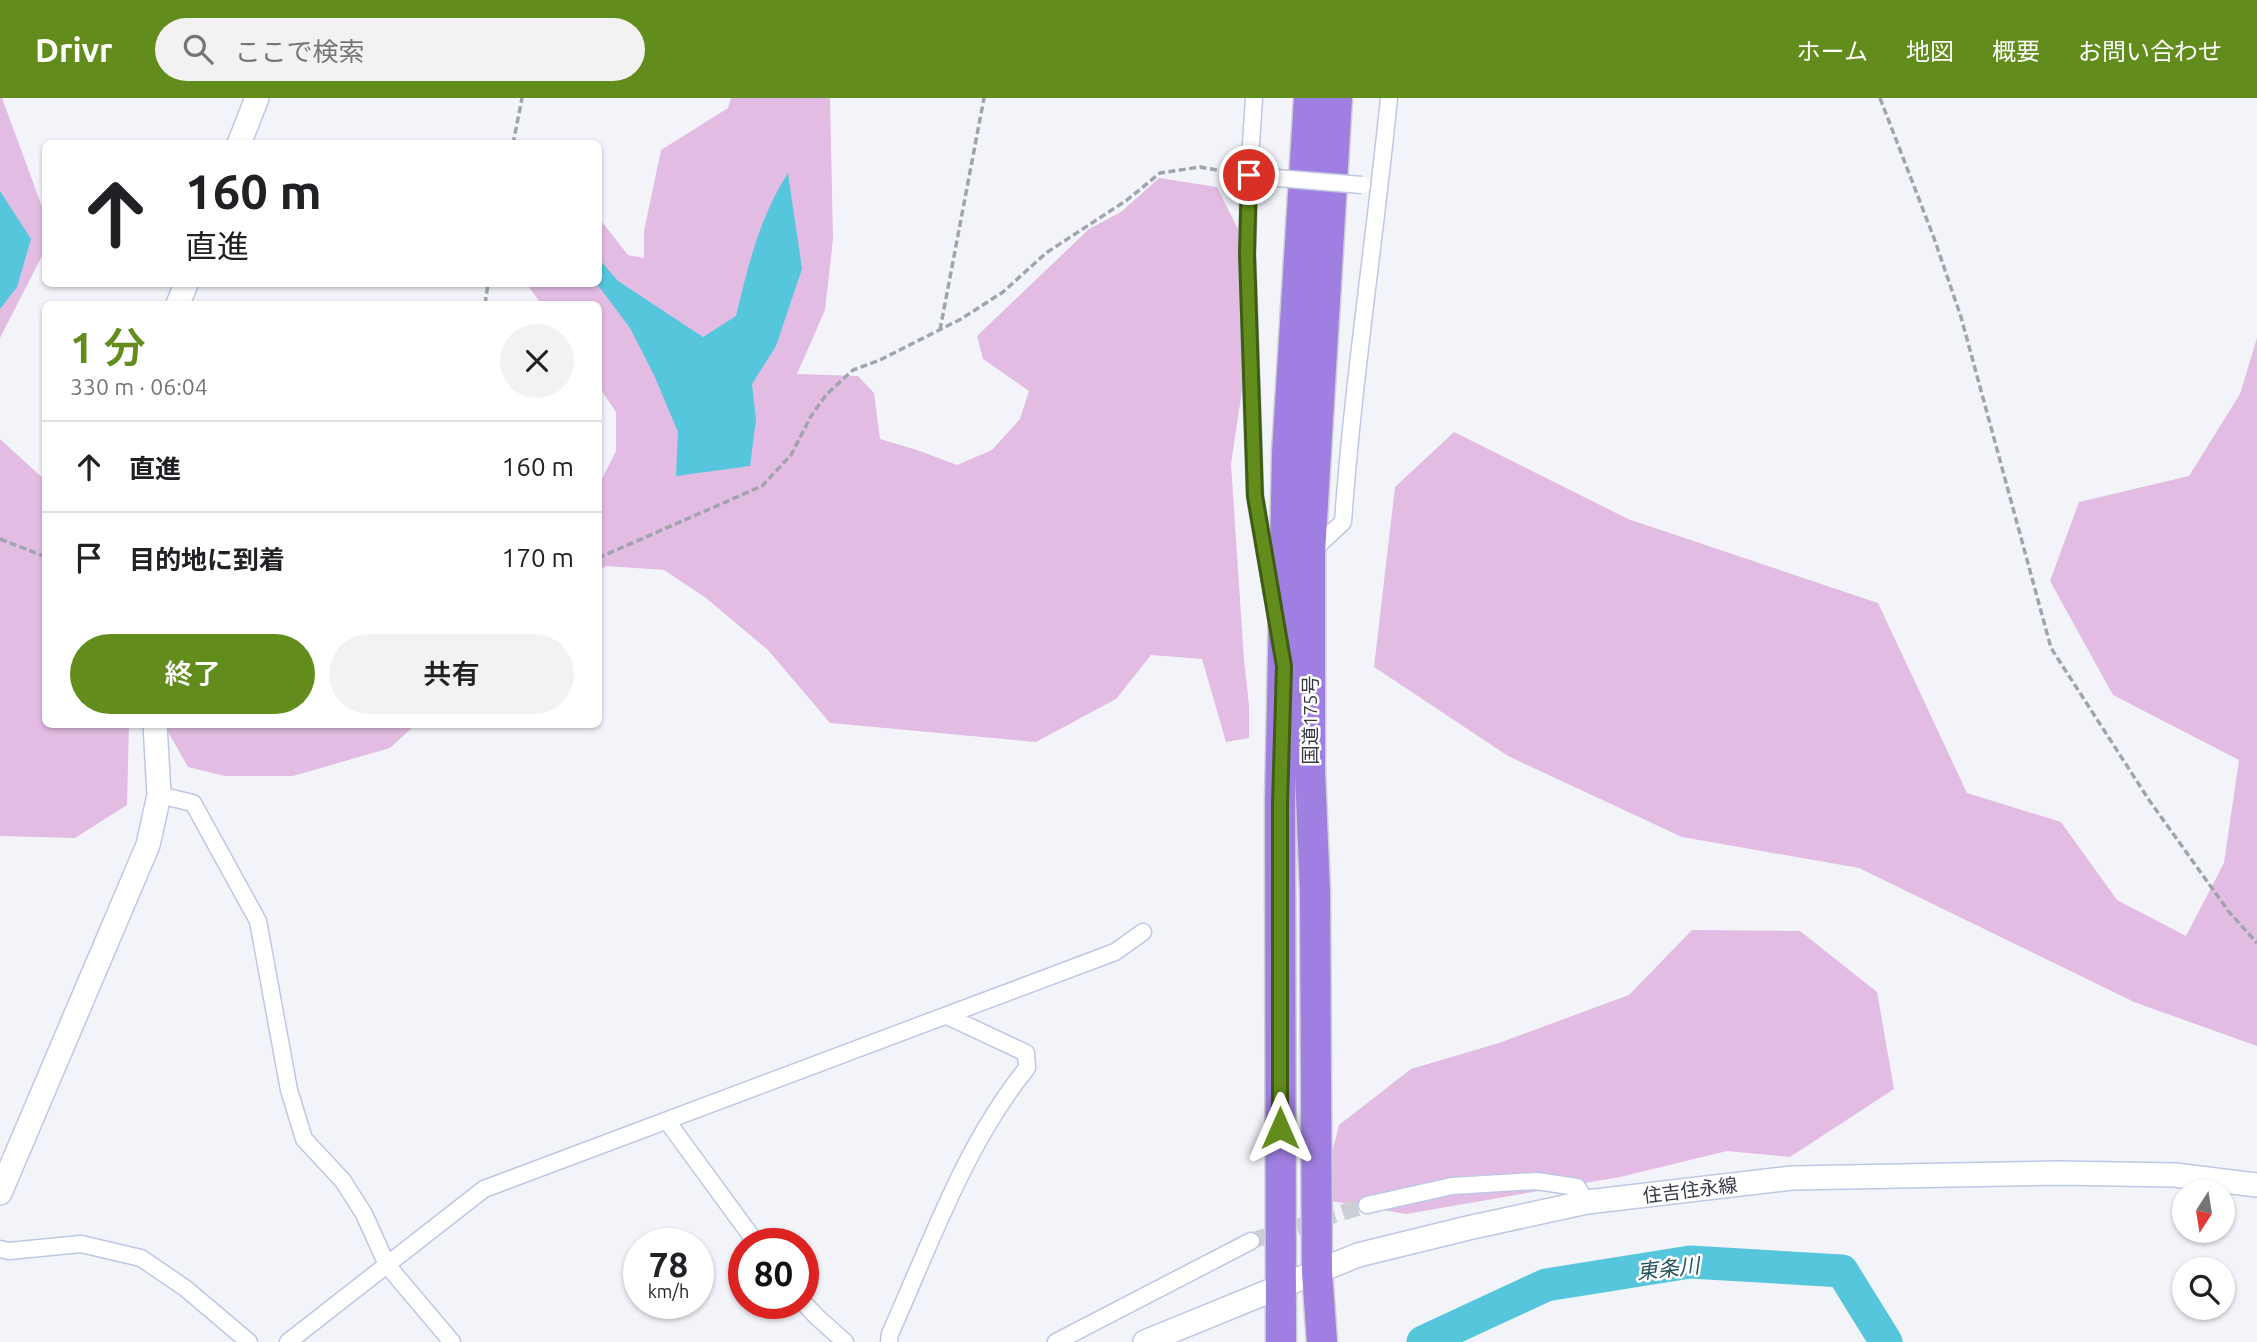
<!DOCTYPE html>
<html lang="ja">
<head>
<meta charset="utf-8">
<style>
	:root { --surface:#fff; --page:#f2f2f2; --text:#202124; --muted:#757577; --line:#e0e0e0; --accent:#628c1c }
	body { margin:0; font-family:Ubuntu,"Noto Sans JP",sans-serif; background:var(--page); color:var(--text); height:100vh; display:flex; flex-direction:column; font-size:26px; white-space:nowrap }
	* { box-sizing:border-box; margin:0 }
	p { font-size:23px; color:var(--muted) }
	.icon { flex:none; width:38px; height:38px; fill:none; stroke:currentColor; stroke-width:2; stroke-linecap:round; stroke-linejoin:round }
	.map { position:relative; flex:1; overflow:hidden }
	.drawer { position:absolute; left:42px; top:203px; width:560px; height:427px; display:flex; flex-direction:column; background:var(--surface); border-radius:10px; box-shadow:0 2px 5px #0004 }
	.drawer>* { flex:none }
	.banner { position:absolute; left:42px; top:42px; width:560px; height:147px; border-radius:10px; box-shadow:0 2px 5px #0004; background:#fff; color:var(--text); overflow:hidden }
	.needle { width:46px; rotate:192deg }
	.fabs { position:absolute; left:2172px; top:1082px; display:grid; gap:14px }
	.fabs a { display:grid; place-items:center; width:63px; height:63px; border-radius:50%; background:var(--surface); box-shadow:0 2px 5px #0004; font-size:35px }
	.speed { position:absolute; left:623px; top:1130px; display:flex; gap:14px; font-size:35px; font-weight:700; text-align:center }
	.speed>* { display:grid; place-content:center; width:91px; height:91px; border-radius:50%; background:var(--surface); box-shadow:0 2px 5px #0004; line-height:1 }
	.speed small { font-size:18px; font-weight:400 }
	.speed .limit { border:10px solid #d22; background:#fff; color:#111 }
	.pin { position:absolute; display:grid; place-items:center; width:60px; height:60px; color:#fff; margin:-30px; border:4px solid #fff; border-radius:50%; box-shadow:0 2px 7px #0007 }
	.me { position:absolute; width:77px; margin:-38px; rotate:0deg; stroke-linejoin:round; filter:drop-shadow(0 0 5px #0008) }
	.turn { display:flex; align-items:center; gap:24px; height:147px; padding:0 28px; font-size:32px }
	.turn .icon { width:91px; height:91px; stroke-width:2.5 }
	.turn b { display:block; font-size:49px; line-height:60px }
	.round { display:grid; place-items:center; flex:none; width:74px; height:74px; border-radius:37px; background:var(--page) }
	.head { display:flex; align-items:center; justify-content:space-between; height:119px; padding:0 28px }
	h1 { font-size:42px; font-weight:600; line-height:52px; color:var(--accent) }
	.primary-button { display:flex; gap:14px; margin-top:auto; padding:14px 28px }
	.primary-button a { flex:1; height:80px; border-radius:42px; background:var(--accent); color:#fff; font-size:28px; font-weight:600; line-height:80px; text-align:center }
	.primary-button a+a { background:var(--page); color:var(--text) }
	ul { padding:0; list-style:none }
	li { display:flex; align-items:center; gap:21px; height:91px; padding:0 28px; border-top:2px solid var(--line) }
	li div { flex:1 }
	li b { display:block; font-size:26px }
	li em { font-style:normal }
	header { display:flex; align-items:center; gap:42px; box-sizing:border-box; height:98px; padding:0 35px; background:var(--accent); color:#fff }
	header strong { font-size:33px }
	nav { display:flex; gap:38px; margin-inline-start:auto; font-size:24px }
	.search { width:490px; height:63px; background:var(--page); display:flex; align-items:center; gap:18px; box-sizing:border-box; padding:0 24px; border-radius:38px; color:var(--muted); font-size:26px }
	.map>svg:first-child { display:block }
</style>
</head>
<body>
<header>
<strong>Drivr</strong>
<div class="search"><svg class="icon" aria-label="search" viewBox="0 0 24 24"><circle cx="10" cy="10" r="6"/><path d="M15 15l6 6"/></svg>ここで検索</div>
<nav><a>ホーム</a><a>地図</a><a>概要</a><a>お問い合わせ</a></nav>
</header>
<div class="map">
<svg width="2257" height="1244" viewBox="0 0 2257 1244">
	<rect width="100%" height="100%" fill="#f2f4fa"/>
	<g fill="#e2bce3">
		<polygon points="0,0 2,0 45,117 46,150 0,240"/>
		<polygon points="731,0 830,0 833,141 825,212 797,276 858,278 874,295 880,341 917,352 957,367 992,352 1020,321 1029,293 983,261 977,238 1089,131 1121,114 1159,80 1217,89 1239,133 1247,259 1231,366 1244,562 1249,607 1249,640 1226,644 1202,561 1151,557 1116,601 1036,644 830,625 768,552 706,500 664,472 606,468 599,473 599,387 616,353 616,314 599,289 598,206 541,206 527,186 598,186 599,120 628,157 644,160 644,133 661,52 728,10"/>
		<polygon points="2257,240 2257,948 2134,904 1859,770 1682,739 1508,658 1374,569 1395,389 1454,334 1628,421 1878,505 1967,695 2061,724 2117,802 2186,838 2224,765 2239,662 2113,597 2050,483 2079,404 2189,378 2240,296"/>
		<polygon points="0,341 45,382 46,626 129,627 127,707 75,740 0,738"/>
		<polygon points="164,627 415,627 390,650 293,678 225,678 188,669"/>
		<polygon points="1692,832 1800,833 1877,894 1894,991 1790,1059 1727,1053 1620,1079 1406,1116 1320,1101 1339,1027 1411,971 1499,945 1629,897"/>
	</g>
	<g fill="#56c6dc">
		<path d="M788,75L802,171L776,248L752,286L756,322L750,368L676,378L678,334L654,277L630,230L597,186L599,161L618,183L703,239L736,218C748,168 760,118 788,75Z"/>
		<polygon points="0,93 31,141 17,189 0,211"/>
	</g>
	<g fill="none" stroke-linecap="round" stroke-linejoin="round">
		<polyline stroke="#56c6dc" stroke-width="33" points="1423,1244 1546,1187 1690,1164 1842,1173 1886,1244"/>
		<polyline stroke="#ccced5" stroke-width="16" stroke-dasharray="16 8" stroke-linecap="butt" points="1251,1143 1367,1107"/>
		<defs>
			<g id="street">
				<polyline points="1254,0 1249,77 1247,156 1255,398 1273,500"/>
				<path d="M1311,454L1343,424C1353,282 1375,141 1389,0"/>
				<polyline points="159,697 193,705 258,823 289,992 304,1041 343,1083 364,1116 387,1167 452,1244"/>
				<polyline points="667,1023 757,1146"/>
				<polyline points="1367,1107 1452,1088 1536,1083 1577,1089 1587,1104"/>
				<polyline points="0,1151 9,1153 81,1146 141,1160 185,1190 249,1244"/>
				<polyline points="803,1204 817,1219 845,1244"/>
				<polyline points="288,1244 484,1091 1115,854 1143,834"/>
				<path d="M889,1244L890,1236C930,1147 965,1046 1027,970L1026,955L947,918"/>
				<polyline points="1056,1244 1251,1143"/>
			</g>
			<g id="secondary">
				<polyline points="239,46 257,0"/>
				<polyline points="178,206 186,186"/>
				<polyline points="0,1095 148,747 159,697 155,626"/>
				<polyline points="1145,1244 1358,1157 1468,1130 1587,1104 1792,1080 2057,1075 2175,1077 2257,1087"/>
			</g>
			<g id="highway">
				<polyline points="1281,1244 1280,706 1287,355 1309,0"/>
				<polyline points="1322,1244 1317,1174 1315,794 1310,674 1310,455 1337,0"/>
			</g>
		</defs>
		<use href="#street" stroke="#bec8e4" stroke-width="19"/>
		<use href="#secondary" stroke="#bec8e4" stroke-width="26"/>
		<use href="#highway" stroke="#cecfd2" stroke-width="33"/>
		<g stroke="#a1a4ac" stroke-width="3.5" stroke-dasharray="7 3.5" stroke-linecap="butt">
			<polyline points="1880,0 1934,140 1961,219 2051,550 2149,702 2229,814 2257,845"/>
			<polyline points="513,46 522,0"/>
			<polyline points="485,206 488,186"/>
			<polyline points="940,232 984,0"/>
			<polyline points="0,441 46,459"/>
			<polyline points="598,460 762,388 791,357 811,318 826,297 853,272 880,262 961,221 1003,194 1046,155 1127,102 1160,75 1200,69 1233,75"/>
		</g>
		<use href="#street" stroke="#fff" stroke-width="16"/>
		<use href="#secondary" stroke="#fff" stroke-width="23"/>
		<use href="#highway" stroke="#9f7fe1" stroke-width="30"/>
		<defs>
			<polyline id="street-bridge" points="1265,79 1362,87"/>
		</defs>
		<use href="#street-bridge" stroke="#bec8e4" stroke-width="19" stroke-linecap="butt"/>
		<use href="#street-bridge" stroke="#fff" stroke-width="16"/>
	</g>
	<g fill="none" stroke-linecap="round" stroke-linejoin="round">
		<defs>
			<polyline id="route" points="1249,77 1247,156 1255,398 1284,568 1280,706 1280,1030"/>
		</defs>
		<use href="#route" stroke="#405b12" stroke-width="18"/>
		<use href="#route" stroke="#628c1c" stroke-width="12"/>
	</g>
	<g text-anchor="middle" dominant-baseline="central" stroke-width="5" stroke-linejoin="round" paint-order="stroke">
		<g font-size="19" fill="#343843" stroke="#fff">
			<text transform="translate(1310 622) rotate(-90)">国道175号</text>
			<text transform="translate(1690 1092) rotate(-7)">住吉住永線</text>
		</g>
		<g font-size="21" font-style="italic" fill="#24545e" stroke="#fff">
			<text transform="translate(1668 1170) rotate(-6)">東条川</text>
		</g>
	</g>
</svg>
<div class="fabs">
<a><svg class="needle" viewBox="-14 -14 28 28"><path d="M0-13l5 13h-10z" fill="#e53935"/><path d="M0 13l5-13h-10z" fill="#757577"/></svg></a>
<a><svg class="icon" aria-label="search" viewBox="0 0 24 24"><circle cx="10" cy="10" r="6"/><path d="M15 15l6 6"/></svg></a>
</div>
<div class="speed"><div>78<small>km/h</small></div><div class="limit">80</div></div>
<div class="pin" style="left:1249px;top:77px;background:#d93025"><svg class="icon" aria-label="arrive" viewBox="0 0 24 24"><path d="M6 21V4h12l-3 4 3 4H6"/></svg></div>
<svg class="me" style="left:1280px;top:1030px" viewBox="-20 -20 40 40"><path d="M0-17L14 15 0 8-14 15z" fill="#628c1c" stroke="#fff" stroke-width="4"/></svg>
<div class="banner">
<div class="turn"><svg class="icon" aria-label="ahead" viewBox="0 0 24 24"><path d="M12 20V5M6 11l6-6 6 6"/></svg><div><b>160 m</b>直進</div></div>
</div>
<section class="drawer">
<div class="head"><div><h1>1 分</h1><p>330 m · 06:04</p></div><a class="round"><svg class="icon" aria-label="close" viewBox="0 0 24 24"><path d="M6 6l12 12M18 6L6 18"/></svg></a></div>
<ul>
<li><svg class="icon" aria-label="ahead" viewBox="0 0 24 24"><path d="M12 20V5M6 11l6-6 6 6"/></svg><div><b>直進</b></div><em>160 m</em></li>
<li><svg class="icon" aria-label="arrive" viewBox="0 0 24 24"><path d="M6 21V4h12l-3 4 3 4H6"/></svg><div><b>目的地に到着</b></div><em>170 m</em></li>
</ul>
<div class="primary-button"><a>終了</a><a>共有</a></div>
</section>
</div>
</body>
</html>
